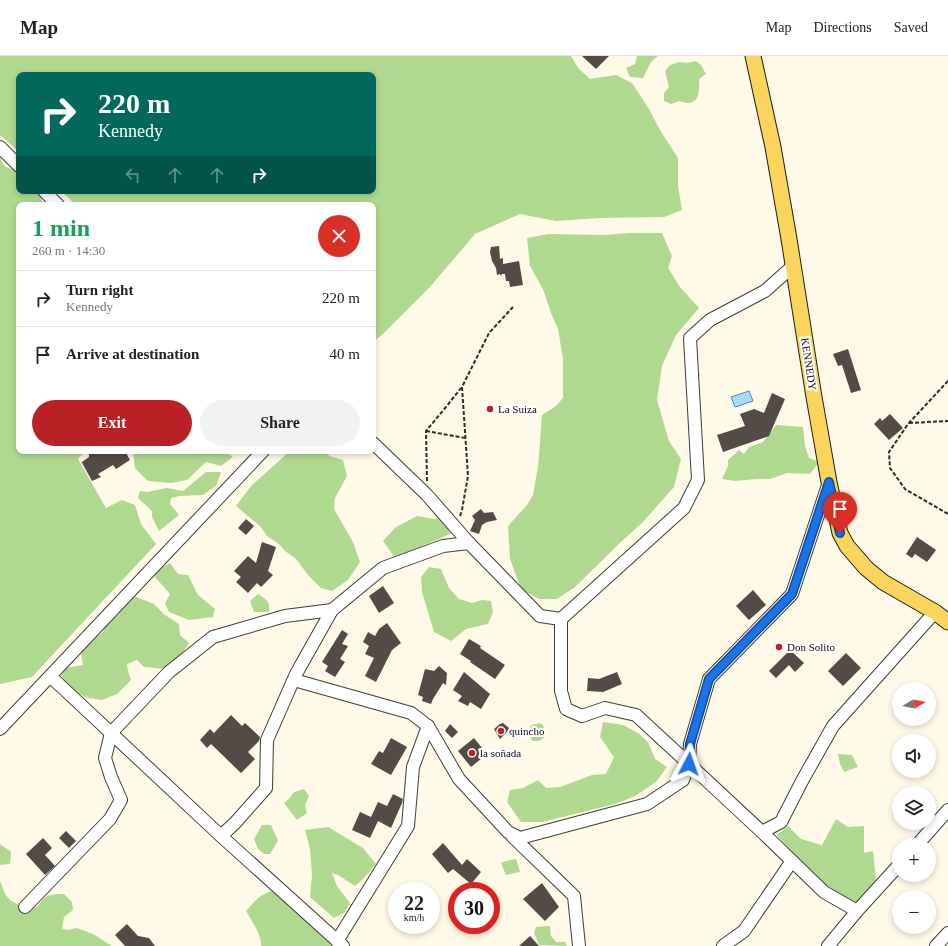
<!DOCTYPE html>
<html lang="en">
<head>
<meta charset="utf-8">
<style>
	:root { --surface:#fff; --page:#f2f2f2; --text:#222; --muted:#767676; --line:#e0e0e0; --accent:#ba2127 }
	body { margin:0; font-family:"Times New Roman",serif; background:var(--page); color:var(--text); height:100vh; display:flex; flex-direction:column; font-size:15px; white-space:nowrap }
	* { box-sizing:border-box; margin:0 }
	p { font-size:13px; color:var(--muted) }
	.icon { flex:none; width:22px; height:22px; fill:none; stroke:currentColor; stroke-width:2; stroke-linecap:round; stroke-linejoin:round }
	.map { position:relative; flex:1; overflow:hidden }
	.drawer { position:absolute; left:16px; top:146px; width:360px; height:252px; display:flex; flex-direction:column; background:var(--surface); border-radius:8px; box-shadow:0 2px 6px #0003 }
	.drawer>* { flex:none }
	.banner { position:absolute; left:16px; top:16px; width:360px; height:122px; border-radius:8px; box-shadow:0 2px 6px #0003; background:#00695c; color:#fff; overflow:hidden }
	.needle { width:26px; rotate:80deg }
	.tools { position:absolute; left:892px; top:626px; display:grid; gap:8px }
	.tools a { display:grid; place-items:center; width:44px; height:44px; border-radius:50%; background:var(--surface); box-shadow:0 2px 6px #0003; font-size:20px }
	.speed { position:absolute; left:388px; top:826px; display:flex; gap:8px; font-size:20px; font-weight:700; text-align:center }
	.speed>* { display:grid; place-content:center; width:52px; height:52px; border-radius:50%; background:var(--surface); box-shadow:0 2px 6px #0003; line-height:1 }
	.speed small { font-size:10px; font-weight:400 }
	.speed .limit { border:6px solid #d22; background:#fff; color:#111 }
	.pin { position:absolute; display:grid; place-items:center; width:34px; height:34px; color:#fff; margin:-41px -17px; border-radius:50% 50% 50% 0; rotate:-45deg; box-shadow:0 0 4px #0007 }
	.pin .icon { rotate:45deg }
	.me { position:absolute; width:44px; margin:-22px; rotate:4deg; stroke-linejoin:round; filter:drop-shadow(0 0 3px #0008) }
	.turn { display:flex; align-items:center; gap:14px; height:84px; padding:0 16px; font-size:18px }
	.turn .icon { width:52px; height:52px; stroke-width:2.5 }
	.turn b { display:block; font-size:28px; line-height:34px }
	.lanes { display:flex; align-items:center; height:38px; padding:0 16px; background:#0003; justify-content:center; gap:20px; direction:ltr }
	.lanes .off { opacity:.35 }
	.round { display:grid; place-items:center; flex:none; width:42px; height:42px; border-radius:21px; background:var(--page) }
	.overview { display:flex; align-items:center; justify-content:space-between; height:68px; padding:0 16px }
	h1 { font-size:24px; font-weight:600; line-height:30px; color:#1e9e55 }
	.cta { display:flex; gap:8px; margin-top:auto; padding:8px 16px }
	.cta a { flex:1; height:46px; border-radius:24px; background:var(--accent); color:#fff; font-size:16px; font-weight:600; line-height:46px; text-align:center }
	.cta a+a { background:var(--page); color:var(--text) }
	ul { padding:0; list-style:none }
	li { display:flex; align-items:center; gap:12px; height:56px; padding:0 16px; border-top:1px solid var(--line) }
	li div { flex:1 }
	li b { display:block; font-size:15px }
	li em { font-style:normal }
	header { display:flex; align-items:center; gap:24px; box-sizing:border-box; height:56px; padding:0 20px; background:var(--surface); border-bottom:1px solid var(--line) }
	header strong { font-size:19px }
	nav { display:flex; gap:22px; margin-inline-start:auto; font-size:14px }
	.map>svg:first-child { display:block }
</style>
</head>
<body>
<header>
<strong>Map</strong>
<nav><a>Map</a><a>Directions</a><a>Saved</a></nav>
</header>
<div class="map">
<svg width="948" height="890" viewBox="0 0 948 890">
	<rect width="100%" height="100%" fill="#fffae7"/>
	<g fill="#b0d990">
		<polygon points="0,0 571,0 578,12 590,23 616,19 632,27 649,53 660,74 678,102 678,130 682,154 664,161 600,162 556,165 520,158 475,178 429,232 383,278 373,286 373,149 76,149 61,135 373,135 373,19 19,19 19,96 0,79"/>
		<polygon points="637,0 658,0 651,6 643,22 630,21 626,12 635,8"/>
		<path d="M696,5L701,9L706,18L699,23C700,39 698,52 679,45L671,48L664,45V37L669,31L665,15L670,9L679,6L687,7Z"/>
		<path d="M0,101C2,104 2,108 5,110C8,113 13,112 17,114L18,118L17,122L19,126V135H38L42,145L46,149H19V395H86L78,403L106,452L122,444L135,449L141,468L156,488L32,621L0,628Z"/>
		<polygon points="630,177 662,177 672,200 668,212 680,231 699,252 676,279 662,310 657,344 669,385 681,403 674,431 642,467 623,484 575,531 557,543 539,543 521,533 510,503 508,470 527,449 533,439 538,411 542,359 556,350 563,342 563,303 558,273 551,257 543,233 530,210 527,182 548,178 603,179"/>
		<polygon points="776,369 803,371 805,390 809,402 819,406 810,418 787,417 770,423 756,423 735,425 722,423 728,410 728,404 739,394 744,398 749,391 763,386"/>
		<polygon points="134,395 225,395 233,401 221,410 206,406 187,424 171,427 148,425 135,412 133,397"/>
		<polygon points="290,395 327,395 329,400 343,404 347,420 335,442 334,453 353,486 360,506 348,524 332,535 321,532 308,519 296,503 285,495 279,488 267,480 260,470 236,450 251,430"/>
		<polygon points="206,416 221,416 216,430 203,439 179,440 171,442 170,448 179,459 159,475 152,461 152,455 138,442 140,435 147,436 167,432 183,435"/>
		<polygon points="417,460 434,463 448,460 454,474 450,478 395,502 383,485 396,471"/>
		<path d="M170,507L178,518L188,519L198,539L215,553L213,561L189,564L169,556L165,547L170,538L155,521C156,513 163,511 170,507Z"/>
		<polygon points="429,511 441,513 449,532 459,543 472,547 482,544 491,545 493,556 488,568 466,573 451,585 434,576 422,536 421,521"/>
		<path d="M258,538C267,544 270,545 269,556H254L250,545Z"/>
		<path d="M134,540L154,548L165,559L179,568L180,579L189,587C184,597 174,605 165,613L144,611L137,604L127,608L128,615L131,624L117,638L102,644L88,642L75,636L61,620L65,612L83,609L80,592L102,577L108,566L118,559Z"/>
		<polygon points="603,666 623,669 638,677 648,686 655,703 667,711 656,726 635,740 615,748 542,766 521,766 507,746 510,734 523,732 538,724 546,732 560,731 592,719 606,718 614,701 600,681"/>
		<path d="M540,667L543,669L546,678C543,685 539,685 532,685L528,675L532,669Z"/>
		<polygon points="838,698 852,699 858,711 844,716 840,708"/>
		<polygon points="304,733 309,740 305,749 307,757 297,764 284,747 289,743 294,736"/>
		<path d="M836,763L848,771L864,770V797L873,795L877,833L857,847C844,840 831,833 820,824C803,811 790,795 777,779L788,770L801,783L822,789Z"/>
		<polygon points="262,769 271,769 278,785 270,798 264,798 258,793 254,783"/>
		<polygon points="328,771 363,792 376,808 365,821 355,830 338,819 332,817 337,830 350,847 344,857 334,862 310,841 312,819 310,793 305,774"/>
		<polygon points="0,788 11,796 10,808 0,809"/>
		<polygon points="516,803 520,816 506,819 501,807 506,805"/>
		<path d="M0,826L1,827C5,840 9,846 23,850C27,852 31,853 35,851C40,850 40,846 43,843C48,838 57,838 64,838L72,846L73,854L64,861L62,873L68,874L77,872L93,878L112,890H0Z"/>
		<path d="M271,835C293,852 313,870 333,890H261C262,879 251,864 246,855C255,845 258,840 271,835Z"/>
		<polygon points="550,870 551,880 556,886 565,886 567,890 539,889 534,877 536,871"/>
	</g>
	<polygon fill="#abdaf7" stroke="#318ecf" points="749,335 753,345 735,351 731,341"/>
	<g fill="#524b46">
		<polygon points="582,0 609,0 596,13"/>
		<polygon points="499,190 500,203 503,202 503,208 519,205 523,229 510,231 509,225 506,225 505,218 502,218 501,220 500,218 497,219 496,212 492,205 490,196 491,191"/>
		<polygon points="848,293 861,334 851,337 842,309 838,310 833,298"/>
		<polygon points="772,337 785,343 769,380 723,396 717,379 745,370 740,358 754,353 764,357"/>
		<polygon points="890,358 903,372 889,384 874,368 880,362 882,365"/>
		<polygon points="94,395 125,395 130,404 116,413 113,409 98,418 101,421 92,425 81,405 82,406 89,401 89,398"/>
		<polygon points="481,453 484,457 493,456 497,464 487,466 482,469 479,478 470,475 475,464 472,460"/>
		<polygon points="246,463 254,470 246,479 238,472"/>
		<polygon points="917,481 936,494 927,506 915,498 912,502 906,498"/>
		<polygon points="262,486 276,491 268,515 273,519 261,531 257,527 248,537 236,526 241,521 234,515 248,500 256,507"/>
		<polygon points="383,530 394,547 379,557 369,540"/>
		<polygon points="753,534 766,549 749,564 736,550"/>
		<polygon points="387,567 401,587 392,594 376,626 365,620 374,602 365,598 369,590 363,586 368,576 375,580 379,573"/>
		<polygon points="342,574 348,578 342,588 348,590 340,603 345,606 335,621 325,615 328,610 322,606"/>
		<polygon points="469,583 481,590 480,592 505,609 495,623 470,606 471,605 460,598"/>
		<polygon points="790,594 804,607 795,616 789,609 776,622 769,615"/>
		<polygon points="846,597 861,612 843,630 828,615"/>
		<polygon points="439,610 447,617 446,629 443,627 433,643 431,648 422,645 423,641 418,639 425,613 434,615"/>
		<polygon points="464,616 490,638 481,653 470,646 468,650 458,645 462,640 453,634"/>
		<polygon points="617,616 622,628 603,636 587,635 588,622 599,623"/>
		<polygon points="231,659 242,670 245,667 260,681 259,685 248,696 255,703 241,717 211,688 207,692 200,684 210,673 214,677"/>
		<polygon points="503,667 509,672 507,676 500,683 494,673 500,668"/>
		<polygon points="450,668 458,676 452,682 445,675"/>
		<polygon points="391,682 407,691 391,719 371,708 379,695 383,697"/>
		<polygon points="474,682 487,698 471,711 458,695"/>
		<polygon points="393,738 403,743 402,747 391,772 378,765 370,782 352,774 360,756 371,761 378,746 387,750"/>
		<polygon points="66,775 76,785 69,792 59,782"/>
		<polygon points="43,782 52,792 45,799 55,810 45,819 26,798"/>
		<polygon points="443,787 462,809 467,803 481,816 471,828 453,813 448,817 432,798"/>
		<polygon points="542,827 559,851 545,865 523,843"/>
		<polygon points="127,868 138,880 149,882 155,890 125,890 115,879"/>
		<polygon points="530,880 539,890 519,890"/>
	</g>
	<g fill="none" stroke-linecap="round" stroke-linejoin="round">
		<defs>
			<g id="minor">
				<polyline points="0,91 19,110"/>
				<polyline points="44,135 58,149"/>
				<polyline points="373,387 427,439 469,487"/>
				<polyline points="829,426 792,538 709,623 690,688 689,708 762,776 824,836 857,855"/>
				<polyline points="50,620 221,780 343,890"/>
				<polyline points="294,624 411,657 428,670 459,723 508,776 520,782 647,748 683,724 689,708 636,659 605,652 582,660 566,653 561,635 561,563"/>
				<polyline points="0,673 263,395"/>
				<polyline points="762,776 781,766 802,725 833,670 935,556"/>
				<polyline points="221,780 235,767 266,732 267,684 296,618 332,554 383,512 443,490 469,487 540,560 561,563 684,452 698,424 690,282 710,264 765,235 793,210"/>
				<polyline points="512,780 574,840 579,890"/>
				<polyline points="917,789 948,754"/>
				<polyline points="25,851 110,763 121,744 111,721 105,702 111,677 169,616 213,581 285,560 332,554"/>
				<polyline points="337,885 408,770 413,711 428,670"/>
				<polyline points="723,890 744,875 792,805"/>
				<polyline points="828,890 857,855 899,809"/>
				<polyline points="936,890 948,877"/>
			</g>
			<polyline id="major" points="753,0 773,91 789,183 814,341 829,426 840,477 847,490 866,512 883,526 935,556 948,566"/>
		</defs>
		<use href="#minor" stroke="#3d3d3d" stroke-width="14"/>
		<use href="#major" stroke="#1b1b1b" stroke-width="17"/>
		<g stroke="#2c2c2c" stroke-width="2" stroke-dasharray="4 2" stroke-linecap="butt">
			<polyline points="948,325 908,368 889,396 890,412 905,433 948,458"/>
			<polyline points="909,367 948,365"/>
			<polyline points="426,375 465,382"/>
			<polyline points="427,425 426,375 446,351 461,332"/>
			<polyline points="460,460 462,454 468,420 462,331 489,277 513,251"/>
		</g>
		<use href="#minor" stroke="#fff" stroke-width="12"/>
		<use href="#major" stroke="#fbd55b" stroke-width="15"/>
	</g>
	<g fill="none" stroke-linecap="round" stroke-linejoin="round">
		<defs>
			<polyline id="route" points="689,708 690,688 709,623 792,538 829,426 840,477"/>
		</defs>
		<use href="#route" stroke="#114b97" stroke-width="10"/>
		<use href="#route" stroke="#1a73e8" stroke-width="7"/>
	</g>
	<g fill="#ba2127" stroke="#fff" stroke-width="1.5">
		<circle cx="490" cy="353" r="4"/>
		<circle cx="779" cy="591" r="4"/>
		<circle cx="501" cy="675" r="4"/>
		<circle cx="472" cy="697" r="4"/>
	</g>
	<g text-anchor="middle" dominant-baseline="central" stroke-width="4" stroke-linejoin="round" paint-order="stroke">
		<g font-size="11" fill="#0a0a0a" stroke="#fff">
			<text transform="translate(809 308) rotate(81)">KENNEDY</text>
		</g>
		<g font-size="11" fill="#0a0a0a" stroke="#fff" text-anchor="start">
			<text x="498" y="353">La Suiza</text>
			<text x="787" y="591">Don Solito</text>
			<text x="509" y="675">quincho</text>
			<text x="480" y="697">la soñada</text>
		</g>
	</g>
</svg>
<div class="tools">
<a><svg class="needle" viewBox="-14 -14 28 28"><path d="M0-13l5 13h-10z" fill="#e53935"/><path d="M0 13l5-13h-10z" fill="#767676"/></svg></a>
<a><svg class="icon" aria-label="sound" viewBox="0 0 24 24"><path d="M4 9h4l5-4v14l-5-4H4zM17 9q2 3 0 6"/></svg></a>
<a><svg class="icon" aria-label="layers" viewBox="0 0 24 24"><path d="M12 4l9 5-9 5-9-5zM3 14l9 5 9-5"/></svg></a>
<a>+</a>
<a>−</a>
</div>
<div class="speed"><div>22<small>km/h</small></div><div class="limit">30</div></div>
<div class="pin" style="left:840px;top:477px;background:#d93025"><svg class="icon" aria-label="arrive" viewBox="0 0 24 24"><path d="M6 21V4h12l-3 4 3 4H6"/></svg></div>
<svg class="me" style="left:689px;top:708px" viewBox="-20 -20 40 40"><path d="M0-17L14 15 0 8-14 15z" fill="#1a73e8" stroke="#fff" stroke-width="4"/></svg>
<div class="banner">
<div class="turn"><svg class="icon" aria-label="right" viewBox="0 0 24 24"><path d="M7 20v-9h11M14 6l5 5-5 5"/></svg><div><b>220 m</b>Kennedy</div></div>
<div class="lanes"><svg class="icon off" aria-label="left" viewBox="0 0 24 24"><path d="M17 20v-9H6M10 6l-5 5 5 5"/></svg><svg class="icon off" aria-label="ahead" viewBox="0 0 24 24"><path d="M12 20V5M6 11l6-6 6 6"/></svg><svg class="icon off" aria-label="ahead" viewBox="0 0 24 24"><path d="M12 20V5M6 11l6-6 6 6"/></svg><svg class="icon" aria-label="right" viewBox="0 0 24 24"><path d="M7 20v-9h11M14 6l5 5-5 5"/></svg></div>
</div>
<section class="drawer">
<div class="overview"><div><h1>1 min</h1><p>260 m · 14:30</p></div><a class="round" style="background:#d93025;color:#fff"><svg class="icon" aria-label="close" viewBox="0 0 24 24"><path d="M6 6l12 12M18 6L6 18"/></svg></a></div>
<ul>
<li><svg class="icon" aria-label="right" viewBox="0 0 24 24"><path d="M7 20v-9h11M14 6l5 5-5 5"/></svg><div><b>Turn right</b><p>Kennedy</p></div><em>220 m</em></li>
<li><svg class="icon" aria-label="arrive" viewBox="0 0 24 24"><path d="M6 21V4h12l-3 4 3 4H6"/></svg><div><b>Arrive at destination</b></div><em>40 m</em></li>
</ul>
<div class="cta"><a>Exit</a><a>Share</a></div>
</section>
</div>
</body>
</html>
